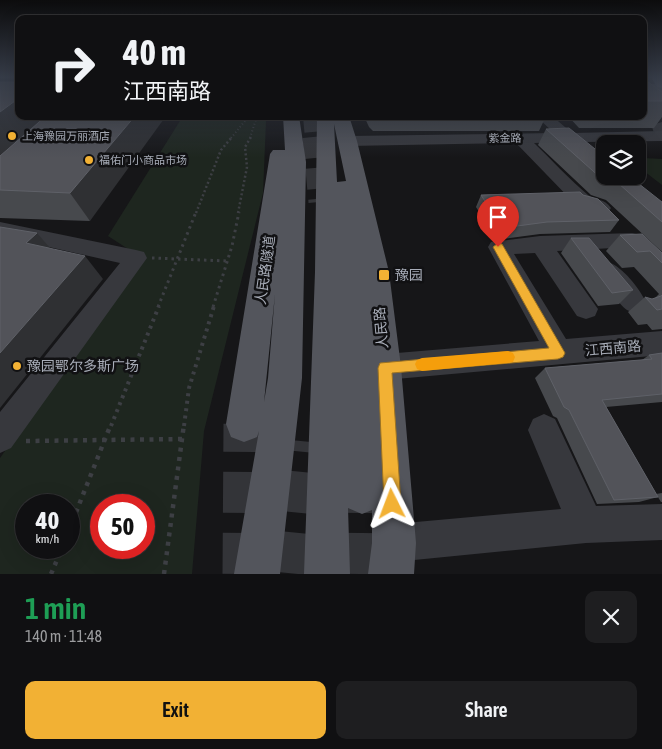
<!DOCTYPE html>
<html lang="en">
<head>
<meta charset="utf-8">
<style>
	:root { --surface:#101012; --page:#1e1e20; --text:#f1f3f6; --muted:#9c9d9f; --line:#303032; --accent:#f2b134 }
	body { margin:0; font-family:"Asap Condensed","Noto Sans SC",sans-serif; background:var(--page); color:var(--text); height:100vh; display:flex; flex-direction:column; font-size:19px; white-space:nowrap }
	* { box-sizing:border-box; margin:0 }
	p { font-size:16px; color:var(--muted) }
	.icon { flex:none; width:28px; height:28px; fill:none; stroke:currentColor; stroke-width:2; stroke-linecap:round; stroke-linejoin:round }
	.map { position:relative; height:574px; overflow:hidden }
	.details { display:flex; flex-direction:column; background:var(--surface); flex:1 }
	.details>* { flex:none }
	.guide { position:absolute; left:15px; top:15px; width:632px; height:105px; border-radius:10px; box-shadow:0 5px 20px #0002,0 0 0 1px var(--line); background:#101012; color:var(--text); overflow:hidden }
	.controls { position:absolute; left:596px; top:135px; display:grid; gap:10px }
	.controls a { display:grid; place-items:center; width:50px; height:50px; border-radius:10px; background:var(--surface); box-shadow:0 5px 20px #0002,0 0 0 1px var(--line); font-size:25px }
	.speed { position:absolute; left:15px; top:494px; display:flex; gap:10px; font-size:25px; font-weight:700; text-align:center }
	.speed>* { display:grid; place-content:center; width:65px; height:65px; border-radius:50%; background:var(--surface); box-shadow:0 5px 20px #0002,0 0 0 1px var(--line); line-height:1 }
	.speed small { font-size:12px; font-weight:400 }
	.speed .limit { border:8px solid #d22; background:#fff; color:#111 }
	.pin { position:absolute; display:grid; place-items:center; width:42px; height:42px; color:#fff; margin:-51px -21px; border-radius:50% 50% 50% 0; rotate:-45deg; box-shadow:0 0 5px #0007 }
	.pin .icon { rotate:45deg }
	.me { position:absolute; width:55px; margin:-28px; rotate:357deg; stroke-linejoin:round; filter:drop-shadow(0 0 4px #0008) }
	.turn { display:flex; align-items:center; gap:18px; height:105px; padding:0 25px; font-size:22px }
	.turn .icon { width:65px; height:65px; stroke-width:2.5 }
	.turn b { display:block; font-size:35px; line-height:42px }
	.round { display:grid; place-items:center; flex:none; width:52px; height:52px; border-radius:10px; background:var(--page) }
	.head { display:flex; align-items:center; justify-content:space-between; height:85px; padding:0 25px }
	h1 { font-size:30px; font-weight:600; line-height:38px; color:#1e9e55 }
	.primary-button { display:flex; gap:10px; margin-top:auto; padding:10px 25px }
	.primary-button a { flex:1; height:58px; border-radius:10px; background:var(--accent); color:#111; font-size:20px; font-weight:600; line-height:58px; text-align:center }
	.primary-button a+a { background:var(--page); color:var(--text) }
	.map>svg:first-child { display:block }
</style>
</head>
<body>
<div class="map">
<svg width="662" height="574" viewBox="0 0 662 574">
	<rect width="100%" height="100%" fill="#161618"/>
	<g fill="#1e261f" fill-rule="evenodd">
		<path d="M183,116H249L253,120L266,121L263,193L204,431L192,574H0V458L142,258L108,236ZM26,505H69V548H26ZM101,505H144V548H101Z"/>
		<polygon points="643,158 662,159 662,185 640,168"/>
	</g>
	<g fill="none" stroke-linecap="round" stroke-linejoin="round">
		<polyline stroke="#333438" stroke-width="16" stroke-dasharray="16 8" stroke-linecap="butt" points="311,116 313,138"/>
		<polyline stroke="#333438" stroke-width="21" stroke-dasharray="21 10" stroke-linecap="butt" points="313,137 319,202"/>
		<g stroke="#333438" stroke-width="41" stroke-dasharray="41 20" stroke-linecap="butt">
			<polyline points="243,574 244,424"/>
			<polyline points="298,574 311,442"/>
			<polyline points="361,574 362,494"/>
		</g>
		<polyline stroke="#333438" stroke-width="16" stroke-dasharray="16 8" stroke-linecap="butt" points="645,77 662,132"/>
		<g stroke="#3d3f44" stroke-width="2" stroke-dasharray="1 2.5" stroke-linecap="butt">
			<polyline points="231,138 249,116"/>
			<polyline points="250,138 257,116"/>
		</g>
		<g stroke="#3d3f44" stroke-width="2.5" stroke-dasharray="2 2.5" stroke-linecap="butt">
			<polyline points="196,213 221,150 232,137"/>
			<polyline points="238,213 247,167 245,147 251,137"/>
		</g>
		<g stroke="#3d3f44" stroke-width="3" stroke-dasharray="2.5 4" stroke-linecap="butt">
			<polyline points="152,258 227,261"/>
			<polyline points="158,307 196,212"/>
			<polyline points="213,307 232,246 239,212"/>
		</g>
		<g stroke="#3d3f44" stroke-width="4" stroke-dasharray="3 4.5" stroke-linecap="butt">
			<polyline points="111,426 159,306"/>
			<polyline points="184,426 189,388 214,306"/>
		</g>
		<g stroke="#3d3f44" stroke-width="4.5" stroke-dasharray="4 5.5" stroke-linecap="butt">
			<polyline points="26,441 183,439"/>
			<polyline points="69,530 111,424"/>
			<polyline points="51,574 62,548"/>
			<polyline points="164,574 184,424"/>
		</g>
		<g fill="#37383d" fill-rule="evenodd">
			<path d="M536,116H552L572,133L662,131V141L584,142L605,159V173L599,172L565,142L534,143C552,160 569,179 588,195C596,201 604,198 611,208L608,212L601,214L576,205L516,143L348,146L342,144L340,141L342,138L348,136L554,133Z"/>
			<polygon points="0,222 136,250 144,252 147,258 11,448 0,453 0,412 120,263 0,236"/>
			<polygon points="632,233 640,235 643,240 640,245 632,247 557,251 598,309 595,316 586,319 577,316 535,253 514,254 566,339 662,331 662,355 385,380 375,376 371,367 375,358 385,354 539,341 488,247 491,242 540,236"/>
			<path d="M608,262C623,267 639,288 646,302L643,309C637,311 633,313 627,310C619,305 602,280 597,271L600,265Z"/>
			<polygon points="544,414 555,419 596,506 662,504 662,540 586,543 394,562 381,556 375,543 381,530 394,524 561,509 528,430 533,419"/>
		</g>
		<g fill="#53555c" fill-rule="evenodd">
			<polygon points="662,83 662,93 644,93 644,85"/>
			<path d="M283,116H299L306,162L302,378L280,574H234L259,431L257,437L244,442L231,437L226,424L270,154L273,150H285ZM275,294L268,378L264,402Z"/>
			<path d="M317,116H349L357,141L389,272L401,367L416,543L414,574H368L372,543V510L362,514L348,508L350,574H304L315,272ZM334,124L346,181L337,182Z"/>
		</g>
		<polygon fill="#63666e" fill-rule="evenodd" points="651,77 662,77 662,88 657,87"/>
	</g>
	<g fill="#47494d">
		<polygon points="644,79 662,92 662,117 654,128 579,128 568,116 644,116"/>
		<polygon points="0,82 45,116 7,150 46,116 90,221 0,218"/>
		<polygon points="364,116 546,116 539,131 373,131 369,127"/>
		<polygon points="546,129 662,202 662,252 606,200 591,195 538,145"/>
		<polygon points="481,195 583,195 619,220 610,232 540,234 496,240 476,207"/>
		<polygon points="620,235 662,253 662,329 652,330 647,324 638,325 628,312 645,297 652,299 655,298 659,294 634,267 622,268 606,251"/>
		<polygon points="571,238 633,290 619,304 598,306 561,253"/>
		<polygon points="662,353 662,402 606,407 658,497 639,502 597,504 557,418 553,416 535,378 545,368 642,360 649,355"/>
		<polygon points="662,493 662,502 661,502 656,494"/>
	</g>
	<g fill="#2f3033">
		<polygon points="19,98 19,116 45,116 7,150 0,180 0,112"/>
		<polygon points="135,116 166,116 90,221 70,193"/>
		<polygon points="37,233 57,256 26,243"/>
		<polygon points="85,256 103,279 0,408 0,353"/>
	</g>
	<g fill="#525359" stroke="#5f6168">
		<polygon points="644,79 662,92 662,101 644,101"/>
		<polygon points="0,82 19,82 19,98 0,112"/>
		<polygon points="46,116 135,116 70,193 0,190 0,156"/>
		<polygon points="569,128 605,157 605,176 629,176 662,202 662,222 618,183 602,179 546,129"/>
		<polygon points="580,192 583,195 598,199 619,220 547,222 502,228 481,195"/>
		<polygon points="0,227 37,233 26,243 85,256 0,353"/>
		<polygon points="642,234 662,253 662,263 650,251 637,252 620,235"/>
		<polygon points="571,238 589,238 633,290 612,293"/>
		<polygon points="662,295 662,309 657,310 645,297 652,299 661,296"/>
		<polygon points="662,353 662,394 602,400 658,497 614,500 569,410 564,407 545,368 652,359 649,355"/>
	</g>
	<linearGradient id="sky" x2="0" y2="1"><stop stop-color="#0c0c0d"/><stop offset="0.49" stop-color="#363c48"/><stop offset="1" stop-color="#363c48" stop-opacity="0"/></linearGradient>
	<rect width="662" height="158" fill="url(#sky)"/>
	<polygon fill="#f2b134" stroke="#9d7322" points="498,243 502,244 565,353 563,357 558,359 392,373 401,504 398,510 392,513 386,510 384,504 378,368 380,363 549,348 493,247"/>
	<polygon fill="#f59e0b" points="508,351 513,353 515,357 513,362 508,363 422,371 417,369 415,364 417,360 422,358"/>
	<g fill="#f2b134" stroke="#111113" stroke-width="2">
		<circle cx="12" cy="136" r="5"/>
		<circle cx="89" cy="160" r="5"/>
		<rect x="378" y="269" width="12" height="12" rx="2.5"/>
		<circle cx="17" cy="366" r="5"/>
	</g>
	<g text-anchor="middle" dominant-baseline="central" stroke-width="5" stroke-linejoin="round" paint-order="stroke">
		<g font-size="11" fill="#a8adb8" stroke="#111113" text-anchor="start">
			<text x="22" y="136">上海豫园万丽酒店</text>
			<text x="99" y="160">福佑门小商品市场</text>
		</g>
		<g font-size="11" fill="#a8adb8" stroke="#111113">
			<text transform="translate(505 138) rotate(-1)">紫金路</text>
		</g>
		<g font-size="14" fill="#a8adb8" stroke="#111113">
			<text transform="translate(265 270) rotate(-82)">人民路隧道</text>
			<text transform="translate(381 328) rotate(-95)">人民路</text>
			<text transform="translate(613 348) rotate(-5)">江西南路</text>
		</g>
		<g font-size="14" fill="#a8adb8" stroke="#111113" text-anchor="start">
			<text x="395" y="275">豫园</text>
			<text x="27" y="366">豫园鄂尔多斯广场</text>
		</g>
	</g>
</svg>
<div class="controls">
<a><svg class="icon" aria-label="layers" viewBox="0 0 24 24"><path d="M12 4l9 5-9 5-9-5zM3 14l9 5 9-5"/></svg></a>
</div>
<div class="speed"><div>40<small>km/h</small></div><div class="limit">50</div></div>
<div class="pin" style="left:498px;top:247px;background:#d93025"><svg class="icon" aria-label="arrive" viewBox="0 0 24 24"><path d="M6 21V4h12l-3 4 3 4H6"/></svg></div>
<svg class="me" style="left:392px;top:504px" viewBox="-20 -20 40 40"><path d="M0-17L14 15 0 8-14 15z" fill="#f2b134" stroke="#fff" stroke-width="4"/></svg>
<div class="guide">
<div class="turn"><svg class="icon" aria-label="right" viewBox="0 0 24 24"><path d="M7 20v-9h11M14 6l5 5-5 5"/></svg><div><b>40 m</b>江西南路</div></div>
</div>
</div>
<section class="details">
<div class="head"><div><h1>1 min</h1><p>140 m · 11:48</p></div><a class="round"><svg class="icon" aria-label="close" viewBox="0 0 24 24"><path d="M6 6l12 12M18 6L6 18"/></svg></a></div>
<div class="primary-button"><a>Exit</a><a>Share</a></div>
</section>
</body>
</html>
